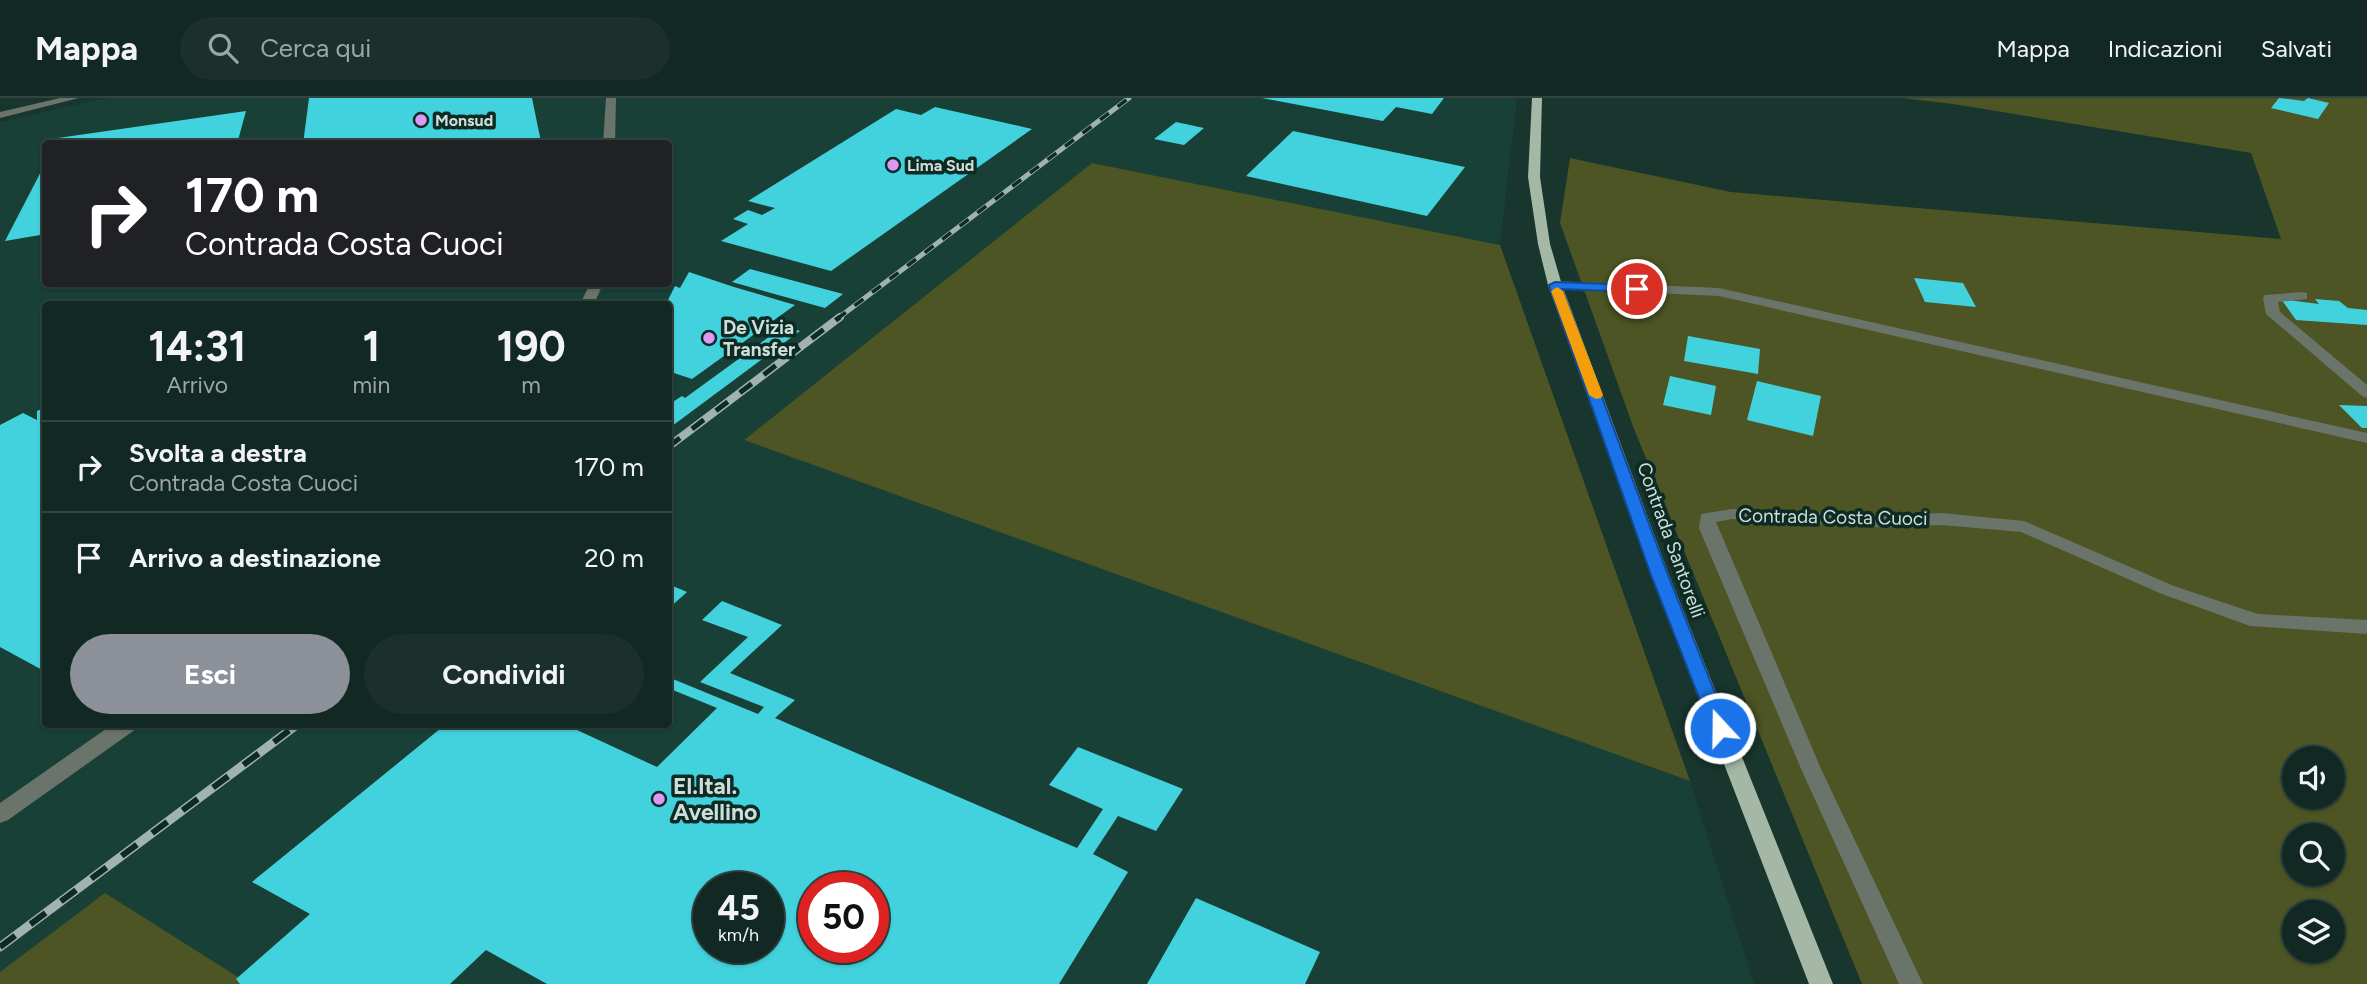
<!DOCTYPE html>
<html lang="it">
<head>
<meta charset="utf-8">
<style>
	:root { --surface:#122822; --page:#1b302a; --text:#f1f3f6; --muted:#9ca6a5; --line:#314440; --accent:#8c9099 }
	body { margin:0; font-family:Figtree,sans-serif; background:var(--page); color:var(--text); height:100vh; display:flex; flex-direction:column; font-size:26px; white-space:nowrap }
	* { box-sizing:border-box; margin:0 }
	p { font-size:23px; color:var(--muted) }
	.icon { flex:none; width:38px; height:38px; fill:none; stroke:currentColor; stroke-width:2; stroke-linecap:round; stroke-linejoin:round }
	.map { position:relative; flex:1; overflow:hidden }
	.details { position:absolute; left:42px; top:203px; width:630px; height:427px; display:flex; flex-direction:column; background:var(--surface); border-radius:7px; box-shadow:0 2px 5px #0004,0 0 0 2px var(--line) }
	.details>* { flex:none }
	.top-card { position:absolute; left:42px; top:42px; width:630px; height:147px; border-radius:7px; box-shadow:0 2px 5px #0004,0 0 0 2px var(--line); background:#202124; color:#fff; overflow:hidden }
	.tools { position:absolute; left:2282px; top:648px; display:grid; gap:14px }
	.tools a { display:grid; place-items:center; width:63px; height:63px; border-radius:50%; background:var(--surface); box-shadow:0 2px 5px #0004,0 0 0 2px var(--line); font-size:35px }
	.speed { position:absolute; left:693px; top:774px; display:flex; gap:14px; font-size:35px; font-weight:700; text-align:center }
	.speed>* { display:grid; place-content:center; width:91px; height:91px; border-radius:50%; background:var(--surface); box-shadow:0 2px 5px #0004,0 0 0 2px var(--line); line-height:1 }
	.speed small { font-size:18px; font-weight:400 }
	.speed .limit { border:10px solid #d22; background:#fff; color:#111 }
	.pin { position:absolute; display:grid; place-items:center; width:60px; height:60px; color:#fff; margin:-30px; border:4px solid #fff; border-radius:50%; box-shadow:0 2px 7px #0007 }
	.me { position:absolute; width:77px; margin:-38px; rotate:339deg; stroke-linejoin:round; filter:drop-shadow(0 0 5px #0008) }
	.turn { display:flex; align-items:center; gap:24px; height:147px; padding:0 28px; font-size:32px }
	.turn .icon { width:91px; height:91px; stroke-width:2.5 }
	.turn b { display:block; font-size:49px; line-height:60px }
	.eta { display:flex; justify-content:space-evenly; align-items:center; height:119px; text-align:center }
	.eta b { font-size:42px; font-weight:700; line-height:49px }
	.cta { display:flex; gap:14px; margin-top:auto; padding:14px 28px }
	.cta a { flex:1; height:80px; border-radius:42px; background:var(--accent); color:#fff; font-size:28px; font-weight:700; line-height:80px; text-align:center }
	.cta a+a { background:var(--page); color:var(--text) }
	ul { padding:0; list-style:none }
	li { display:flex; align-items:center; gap:21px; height:91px; padding:0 28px; border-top:2px solid var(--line) }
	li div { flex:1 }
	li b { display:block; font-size:26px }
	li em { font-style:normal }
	header { display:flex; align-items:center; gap:42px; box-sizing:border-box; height:98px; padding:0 35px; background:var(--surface); border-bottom:2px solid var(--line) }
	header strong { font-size:33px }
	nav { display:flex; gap:38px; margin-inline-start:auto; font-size:24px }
	.search { width:490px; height:63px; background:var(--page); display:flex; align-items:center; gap:18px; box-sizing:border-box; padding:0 24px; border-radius:38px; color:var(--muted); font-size:26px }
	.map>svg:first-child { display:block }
</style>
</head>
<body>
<header>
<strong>Mappa</strong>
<div class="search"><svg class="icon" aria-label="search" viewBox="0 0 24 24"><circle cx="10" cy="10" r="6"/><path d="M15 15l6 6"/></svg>Cerca qui</div>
<nav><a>Mappa</a><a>Indicazioni</a><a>Salvati</a></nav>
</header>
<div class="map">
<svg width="2367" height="886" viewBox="0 0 2367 886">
	<rect width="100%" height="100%" fill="#18352e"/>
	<path fill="#184036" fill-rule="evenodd" d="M106,0H1517L1500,147L1092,65L744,342L1690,683L1754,886H0V24ZM46,46H668V186H46ZM46,206H668V626H46ZM709,789H768V849H709ZM814,789H873V849H814Z"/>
	<g fill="#4c5523" fill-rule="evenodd">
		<path d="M1902,0H2367V886H1862L1634,331L1560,125L1570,60L1731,94L2281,141L2251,55L1953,6ZM2294,660H2333V698H2294ZM2294,737H2333V775H2294ZM2294,814H2333V852H2294Z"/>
		<polygon points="1092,65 1500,147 1690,683 744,342"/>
		<polygon points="105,795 249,886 0,886 0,874"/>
	</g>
	<g fill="#42d2dd" fill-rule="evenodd">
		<polygon points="309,0 532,0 541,44 303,46"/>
		<polygon points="1262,0 1444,0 1432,16 1396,9 1383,23"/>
		<polygon points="2279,0 2304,3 2308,0 2329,5 2318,21 2271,10"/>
		<polygon points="935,9 1032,31 831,173 721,143 748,126 733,121 748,112 762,117 775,110 748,103 896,11 921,17"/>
		<polygon points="246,13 237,46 55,46 58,40"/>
		<polygon points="1176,24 1204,30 1184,47 1154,41"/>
		<polygon points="1293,33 1465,69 1427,118 1246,78"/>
		<polygon points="46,64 46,136 5,143"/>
		<polygon points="750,171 843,196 825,210 732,184"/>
		<polygon points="689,174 734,189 795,207 692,281 668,273 668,206 666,206 675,188 680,190"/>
		<polygon points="1914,180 1963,185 1976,209 1925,204"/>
		<polygon points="2281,201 2319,206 2315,201 2339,203 2348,210 2367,212 2367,227 2296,222"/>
		<polygon points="784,228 800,233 668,331 668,307 682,298 685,300"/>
		<polygon points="1688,238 1760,251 1758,276 1684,263"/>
		<polygon points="1670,278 1716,288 1711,317 1663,307"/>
		<polygon points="1757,283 1821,298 1813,338 1747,322"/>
		<polygon points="2339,307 2367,308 2367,330 2362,330"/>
		<polygon points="46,309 46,574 0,549 0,327 23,315 37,322 37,313"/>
		<polygon points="668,486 687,494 668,511"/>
		<path d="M722,503L782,527L730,575L795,602L775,620L1077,750L1103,711L1049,687L1078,649L1183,691L1156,733L1118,718L1093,756L1128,774L1059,886H547L486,852L450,886H240L236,881L310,816L252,784L446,626H564L657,669L717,610L668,590V579L758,616L764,609L700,584L748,539L702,522ZM709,789H768V849H709ZM814,789H873V849H814Z"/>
		<polygon points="1196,800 1320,854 1305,886 1147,886"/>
	</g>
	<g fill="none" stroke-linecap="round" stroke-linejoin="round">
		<g fill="#6b746b" fill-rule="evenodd">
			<polygon points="60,0 79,0 0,20 0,14"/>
			<polygon points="606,0 616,0 615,46 603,46"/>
			<polygon points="1555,183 1719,190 2367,335 2367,345 1719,198 1550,190 1550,184"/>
			<polygon points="590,186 603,186 594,206 580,206"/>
			<polygon points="2302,194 2307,195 2307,201 2278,204 2280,214 2367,287 2367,300 2362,298 2266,216 2263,200 2265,197"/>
			<polygon points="1732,411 1879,417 1942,415 2024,423 2174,488 2258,516 2367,522 2367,536 2250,528 2162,496 2021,434 1942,427 1879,429 1732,421 1716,424 1822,673 1923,886 1899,886 1802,673 1699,430 1701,416"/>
			<polygon points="113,626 139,626 136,631 8,722 0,725 0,705"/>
		</g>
		<polygon fill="#a5b8a6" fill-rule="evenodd" points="1532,0 1542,0 1540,79 1550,146 1562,187 1669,477 1833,886 1809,886 1651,477 1548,187 1538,146 1528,79"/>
		<defs>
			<polyline id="rail-far2" points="837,221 1129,0"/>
			<polyline id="rail-far1" points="668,349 840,219"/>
			<polyline id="rail" points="0,849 298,626"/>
		</defs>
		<use href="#rail-far2" stroke="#a0b3ae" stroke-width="5"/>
		<use href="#rail-far1" stroke="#a0b3ae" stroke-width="8"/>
		<use href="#rail" stroke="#a0b3ae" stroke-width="9"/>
		<use href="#rail-far2" stroke="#0d2b24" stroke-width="3.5" stroke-dasharray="11" stroke-linecap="butt"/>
		<use href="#rail-far1" stroke="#0d2b24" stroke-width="5" stroke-dasharray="15" stroke-linecap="butt"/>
		<use href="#rail" stroke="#0d2b24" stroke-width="6" stroke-dasharray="19" stroke-linecap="butt"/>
	</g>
	<polygon fill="#1a73e8" stroke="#114b97" stroke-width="2" points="1555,184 1637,187 1643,191 1637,194 1562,191 1668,477 1729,630 1726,635 1713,635 1711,630 1651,477 1549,187"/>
	<polygon fill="#f59e0b" points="1557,189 1563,193 1603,297 1601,300 1596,301 1589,297 1551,193"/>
	<g fill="#db99f5" stroke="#0d2b24" stroke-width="2.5">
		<circle cx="421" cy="22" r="7"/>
		<circle cx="893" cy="67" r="7"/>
		<circle cx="709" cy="240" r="7"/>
		<circle cx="659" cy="701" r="7"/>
	</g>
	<g text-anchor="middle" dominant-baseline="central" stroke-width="7" stroke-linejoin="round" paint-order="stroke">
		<g font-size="16" font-weight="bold" fill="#ceded9" stroke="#0d2b24" text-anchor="start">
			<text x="435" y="22">Monsud</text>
			<text x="907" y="67">Lima Sud</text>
		</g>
		<g font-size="19" font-weight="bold" fill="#ceded9" stroke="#0d2b24" text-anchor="start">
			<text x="723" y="229">De Vizia<tspan x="723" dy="22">Transfer</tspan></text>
		</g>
		<g font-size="19" fill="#ceded9" stroke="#0d2b24">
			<text transform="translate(1833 419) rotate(1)">Contrada Costa Cuoci</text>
			<text transform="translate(1671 442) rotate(70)">Contrada Santorelli</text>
		</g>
		<g font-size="23" font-weight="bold" fill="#ceded9" stroke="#0d2b24" text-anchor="start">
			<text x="673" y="688">El.Ital.<tspan x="673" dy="26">Avellino</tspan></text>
		</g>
	</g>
</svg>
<div class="tools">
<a><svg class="icon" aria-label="sound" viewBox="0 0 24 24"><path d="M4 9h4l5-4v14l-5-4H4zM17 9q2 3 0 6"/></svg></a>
<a><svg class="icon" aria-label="search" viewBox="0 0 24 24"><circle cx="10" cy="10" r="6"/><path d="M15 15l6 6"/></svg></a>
<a><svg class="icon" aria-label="layers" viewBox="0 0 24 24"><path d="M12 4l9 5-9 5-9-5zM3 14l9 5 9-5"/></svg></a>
</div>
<div class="speed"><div>45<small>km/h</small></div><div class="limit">50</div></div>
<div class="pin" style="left:1637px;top:191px;background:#d93025"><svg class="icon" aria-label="arrive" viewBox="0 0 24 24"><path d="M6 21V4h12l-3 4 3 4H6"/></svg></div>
<svg class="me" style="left:1720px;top:630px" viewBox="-20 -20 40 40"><circle r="17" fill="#1a73e8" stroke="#fff" stroke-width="3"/><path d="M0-11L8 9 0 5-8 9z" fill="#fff"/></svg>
<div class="top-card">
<div class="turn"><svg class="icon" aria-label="right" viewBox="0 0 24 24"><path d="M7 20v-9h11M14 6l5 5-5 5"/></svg><div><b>170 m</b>Contrada Costa Cuoci</div></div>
</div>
<section class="details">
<div class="eta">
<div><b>14:31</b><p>Arrivo</p></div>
<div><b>1</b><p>min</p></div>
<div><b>190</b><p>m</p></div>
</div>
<ul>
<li><svg class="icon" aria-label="right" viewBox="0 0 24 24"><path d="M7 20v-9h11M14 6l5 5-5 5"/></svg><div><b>Svolta a destra</b><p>Contrada Costa Cuoci</p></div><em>170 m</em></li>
<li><svg class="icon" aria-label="arrive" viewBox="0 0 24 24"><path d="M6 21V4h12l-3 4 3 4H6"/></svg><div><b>Arrivo a destinazione</b></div><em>20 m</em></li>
</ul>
<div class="cta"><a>Esci</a><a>Condividi</a></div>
</section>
</div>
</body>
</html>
